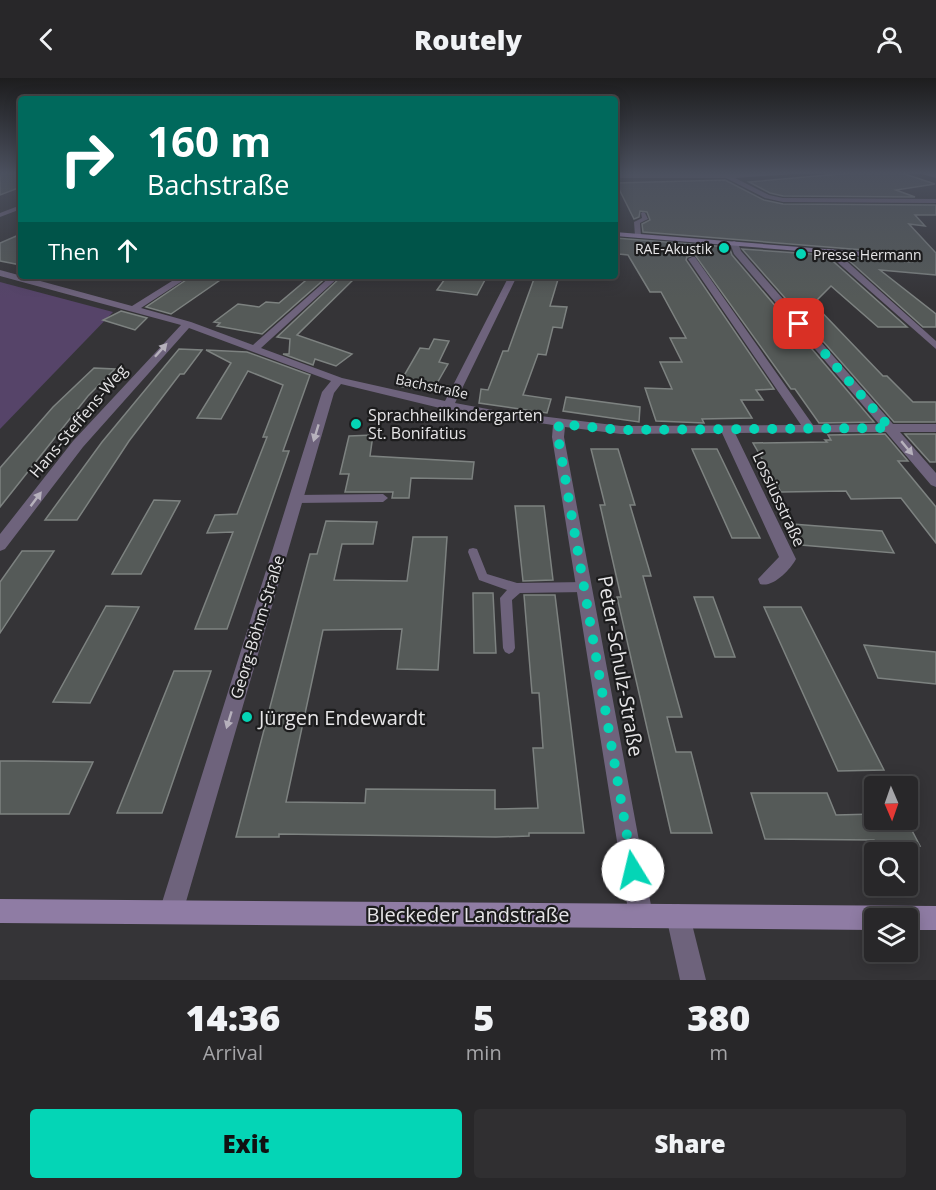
<!DOCTYPE html>
<html lang="en">
<head>
<meta charset="utf-8">
<style>
	:root { --surface:#282729; --page:#302f31; --text:#f1f3f6; --muted:#a5a5a8; --line:#444446; --accent:#04d5b6 }
	body { margin:0; font-family:"Open Sans",sans-serif; background:var(--page); color:var(--text); height:100vh; display:flex; flex-direction:column; font-size:22px; white-space:nowrap }
	* { box-sizing:border-box; margin:0 }
	p { font-size:20px; color:var(--muted) }
	.icon { flex:none; width:33px; height:33px; fill:none; stroke:currentColor; stroke-width:2; stroke-linecap:round; stroke-linejoin:round }
	.map { position:relative; height:902px; overflow:hidden }
	.details { display:flex; flex-direction:column; background:var(--surface); flex:1 }
	.details>* { flex:none }
	.hud { position:absolute; left:18px; top:18px; width:600px; height:183px; border-radius:6px; box-shadow:0 3px 15px #0003,0 0 0 2px var(--line); background:#00695c; color:#fff; overflow:hidden }
	.needle { width:39px; rotate:178deg }
	.controls { position:absolute; left:864px; top:698px; display:grid; gap:12px }
	.controls a { display:grid; place-items:center; width:54px; height:54px; border-radius:6px; background:var(--surface); box-shadow:0 3px 15px #0003,0 0 0 2px var(--line); font-size:30px }
	.pin { position:absolute; display:grid; place-items:center; width:51px; height:51px; color:#fff; margin:-26px; border-radius:12px; box-shadow:0 3px 9px #0006 }
	.me { position:absolute; width:66px; margin:-33px; rotate:351deg; stroke-linejoin:round; filter:drop-shadow(0 0 4px #0008) }
	.turn { display:flex; align-items:center; gap:21px; height:126px; padding:0 30px; font-size:27px }
	.turn .icon { width:78px; height:78px; stroke-width:2.5 }
	.turn b { display:block; font-size:42px; line-height:51px }
	.then { display:flex; align-items:center; height:57px; padding:0 30px; background:#0003; gap:12px; font-size:22px }
	.eta { display:flex; justify-content:space-evenly; align-items:center; height:102px; text-align:center }
	.eta b { font-size:36px; font-weight:800; line-height:42px }
	.action { display:flex; gap:12px; margin-top:auto; padding:12px 30px }
	.action a { flex:1; height:69px; border-radius:6px; background:var(--accent); color:#111; font-size:24px; font-weight:800; line-height:69px; text-align:center }
	.action a+a { background:var(--page); color:var(--text) }
	header { display:flex; justify-content:space-between; align-items:center; height:78px; padding:0 30px; background:var(--surface); font-size:27px; font-weight:800 }
	.map>svg:first-child { display:block }
</style>
</head>
<body>
<header><svg class="icon" aria-label="back" viewBox="0 0 24 24"><path d="M15 5l-7 7 7 7"/></svg>Routely<svg class="icon" aria-label="person" viewBox="0 0 24 24"><circle cx="12" cy="8" r="4"/><path d="M4 21q1-7 8-7t8 7"/></svg></header>
<div class="map">
<svg width="936" height="902" viewBox="0 0 936 902">
	<rect width="100%" height="100%" fill="#353437"/>
	<polygon fill="#564469" points="0,204 113,234 0,351"/>
	<g fill="#555a58" stroke="#7d8280" stroke-width="1.5">
		<polygon points="0,94 21,94 21,109 0,117"/>
		<polygon points="863,94 899,94 935,106 896,112 915,119 783,118 770,115 749,104"/>
		<polygon points="725,102 764,122 783,126 936,127 936,137 915,137 925,148 909,146 936,175 936,197 880,192 936,236 936,249 923,249 845,179 912,184 918,181 913,176 643,154 642,146 650,142 647,134 640,133 639,139 634,141 616,105"/>
		<polygon points="21,156 21,187 0,183 0,165"/>
		<polygon points="615,160 729,169 732,177 874,344 819,345 795,311 791,311 695,177 687,179 686,182 774,311 756,312 763,322 741,322 752,340 702,341 704,345 656,343 645,310 672,311 660,284 682,284 670,260 686,260 661,214 650,214 628,177 619,176"/>
		<polygon points="742,171 826,177 907,249 878,249 831,208 815,224 812,224 883,298 887,298 913,324 936,324 936,344 894,344"/>
		<polygon points="192,198 226,198 171,236 146,229"/>
		<polygon points="311,198 328,198 262,256 217,248 220,245 214,244 238,226 259,229 266,224 279,225"/>
		<polygon points="342,198 357,198 297,257 352,276 336,288 315,281 313,287 283,276 289,276 290,261 277,259"/>
		<polygon points="447,198 487,198 477,217 437,212"/>
		<polygon points="535,198 559,198 550,228 567,229 562,250 553,249 546,277 538,276 523,317 551,321 547,335 479,325 481,311 488,312 503,273 508,273"/>
		<polygon points="121,233 147,240 135,252 103,242"/>
		<polygon points="434,261 449,263 439,284 448,286 432,314 398,308 420,270 429,271"/>
		<polygon points="179,271 202,272 184,296 180,296 129,363 77,442 45,442 102,364"/>
		<polygon points="206,272 247,274 310,297 283,373 289,373 227,551 195,551 233,454 207,455 215,437 237,436 267,359 263,359 283,307 248,293 221,341 197,340 231,285"/>
		<polygon points="94,290 115,291 88,318 0,429 0,390 53,329"/>
		<polygon points="566,319 640,329 639,344 563,333"/>
		<polygon points="885,356 908,383 898,383 936,429 936,465 901,420 851,421 846,413 781,414 753,365 827,364 825,362 831,362 828,357"/>
		<polygon points="905,356 936,356 936,384 930,384"/>
		<polygon points="373,357 370,378 474,384 472,401 411,400 409,420 392,420 393,414 345,414 349,396 340,396 349,358"/>
		<polygon points="591,371 618,371 635,427 630,427 651,498 643,498 682,639 667,639 676,674 691,674 712,755 671,755 617,519 621,519 600,427 605,427"/>
		<polygon points="692,371 717,371 760,460 732,460"/>
		<polygon points="154,422 180,423 141,496 112,496"/>
		<polygon points="515,428 544,428 553,502 523,503"/>
		<polygon points="326,443 377,444 373,466 342,466 334,502 407,503 413,459 447,459 438,592 397,591 402,551 323,552 286,724 365,725 366,711 495,712 495,731 538,730 533,670 543,670 539,615 532,615 524,517 555,517 584,755 529,755 529,758 496,759 279,756 279,759 236,759 310,476 317,476"/>
		<polygon points="792,446 882,453 894,475 801,467"/>
		<polygon points="22,473 54,473 0,555 0,504"/>
		<polygon points="473,515 493,515 496,575 474,575"/>
		<polygon points="694,519 713,519 735,579 715,579"/>
		<polygon points="106,528 139,529 90,625 53,624"/>
		<polygon points="764,529 801,529 884,692 838,693"/>
		<polygon points="864,567 936,574 936,606 878,600"/>
		<polygon points="174,593 211,593 162,735 117,735"/>
		<polygon points="0,683 25,683 93,684 69,736 0,736"/>
		<polygon points="751,715 827,715 836,737 874,736 874,741 906,741 920,768 877,769 874,762 765,761"/>
	</g>
	<g fill="none" stroke-linecap="round" stroke-linejoin="round">
		<g fill="#6e637c" fill-rule="evenodd">
			<polygon points="643,134 645,135 648,141 640,145 641,158 638,160 635,158 634,144 642,140 641,135"/>
			<polygon points="383,416 388,420 383,424 296,425 291,421 296,417"/>
			<polygon points="473,470 477,471 487,496 517,505 585,504 589,506 591,509 589,512 585,514 520,515 512,522 515,570 513,574 509,576 505,574 503,570 500,520 507,512 479,502 468,474 469,471"/>
		</g>
		<g fill="#6e637c" fill-rule="evenodd">
			<polygon points="791,94 822,94 735,100 769,117 783,120 936,121 936,125 783,124 765,120 726,100 615,100 615,96"/>
			<polygon points="917,94 936,96 936,100 918,95"/>
			<polygon points="21,127 21,131 0,139 0,135"/>
			<path d="M734,163L738,165L741,173L893,346H936V354H900L936,395V409L931,407L886,354L735,355L796,481C790,492 773,510 760,506L758,501L779,479L722,355L621,356L565,349L564,359L653,838L650,847L641,850L632,847L629,838L552,359L553,347L448,332L341,306L334,315L183,834L180,843L171,846L162,843L159,834L322,314L331,303L189,250L83,369L5,471L0,473V456L73,363L181,247L0,198V192L132,228L180,198H190L141,230L191,244L253,267L331,198H340L261,270L342,300L445,323L509,198H517L455,325L493,332L621,348L801,347L688,181L692,179H695L813,347L879,346L734,176L730,165Z"/>
			<polygon points="827,171 833,171 936,263 936,271 827,175"/>
			<polygon points="678,826 687,829 690,838 706,902 680,902 666,838 669,829"/>
		</g>
		<g fill="#8f7ca4" fill-rule="evenodd">
			<polygon points="615,154 912,178 916,180 912,182 615,158"/>
			<polygon points="0,821 936,828 936,852 908,852 908,840 874,840 874,852 0,845"/>
		</g>
	</g>
	<defs><path id="oneway-solid" d="M-6-.8H1V-3.2L6.5 0L1 3.2V.8H-6Z" transform="scale(1.5)"/></defs>
	<g fill="#b6b1bc">
		<use href="#oneway-solid" transform="translate(161 272) rotate(-48)"/>
		<use href="#oneway-solid" transform="translate(316 355) rotate(107)"/>
		<use href="#oneway-solid" transform="translate(907 370) rotate(50)"/>
		<use href="#oneway-solid" transform="translate(36 421) rotate(-53)"/>
		<use href="#oneway-solid" transform="translate(229 642) rotate(107)"/>
	</g>
	<linearGradient id="sky" x2="0" y2="1"><stop stop-color="#1d1d1e"/><stop offset="0.43" stop-color="#4b505e"/><stop offset="1" stop-color="#4b505e" stop-opacity="0"/></linearGradient>
	<rect width="936" height="220" fill="url(#sky)"/>
	<g fill="none" stroke-linecap="round" stroke-linejoin="round">
		<polyline stroke="#04d5b6" stroke-width="10" stroke-dasharray="0 18" points="633,792 558,359 559,346 621,352 890,350 799,246"/>
	</g>
	<g fill="#04d5b6" stroke="#1c1c1d" stroke-width="2">
		<circle cx="724" cy="170" r="6"/>
		<circle cx="801" cy="176" r="6"/>
		<circle cx="356" cy="346" r="6"/>
		<circle cx="247" cy="639" r="6"/>
	</g>
	<g text-anchor="middle" dominant-baseline="central" stroke-width="4.5" stroke-linejoin="round" paint-order="stroke">
		<g font-size="14" fill="#e6e5e7" stroke="#1c1c1d" text-anchor="end">
			<text x="712" y="170">RAE-Akustik</text>
			<text x="813" y="176" text-anchor="start">Presse Hermann</text>
		</g>
		<g font-size="14" fill="#e6e5e7" stroke="#1c1c1d">
			<text transform="translate(432 308) rotate(12)">Bachstraße</text>
		</g>
		<g font-size="16" fill="#e6e5e7" stroke="#1c1c1d" text-anchor="start">
			<text x="368" y="337">Sprachheilkindergarten<tspan x="368" dy="18">St. Bonifatius</tspan></text>
		</g>
		<g font-size="16" fill="#e6e5e7" stroke="#1c1c1d">
			<text transform="translate(78 343) rotate(-50)">Hans-Steffens-Weg</text>
			<text transform="translate(779 421) rotate(65)">Lossiusstraße</text>
			<text transform="translate(257 549) rotate(-73)">Georg-Böhm-Straße</text>
		</g>
		<g font-size="20" fill="#e6e5e7" stroke="#1c1c1d">
			<text transform="translate(621 588) rotate(80)">Peter-Schulz-Straße</text>
			<text x="468" y="836">Bleckeder Landstraße</text>
		</g>
		<g font-size="20" fill="#e6e5e7" stroke="#1c1c1d" text-anchor="start">
			<text x="259" y="639">Jürgen Endewardt</text>
		</g>
	</g>
</svg>
<div class="controls">
<a><svg class="needle" viewBox="-14 -14 28 28"><path d="M0-13l5 13h-10z" fill="#e53935"/><path d="M0 13l5-13h-10z" fill="#a5a5a8"/></svg></a>
<a><svg class="icon" aria-label="search" viewBox="0 0 24 24"><circle cx="10" cy="10" r="6"/><path d="M15 15l6 6"/></svg></a>
<a><svg class="icon" aria-label="layers" viewBox="0 0 24 24"><path d="M12 4l9 5-9 5-9-5zM3 14l9 5 9-5"/></svg></a>
</div>
<div class="pin" style="left:799px;top:246px;background:#d93025"><svg class="icon" aria-label="arrive" viewBox="0 0 24 24"><path d="M6 21V4h12l-3 4 3 4H6"/></svg></div>
<svg class="me" style="left:633px;top:792px" viewBox="-20 -20 40 40"><circle r="19" fill="#fff"/><path d="M0-13L10 11 0 6-10 11z" fill="#04d5b6"/></svg>
<div class="hud">
<div class="turn"><svg class="icon" aria-label="right" viewBox="0 0 24 24"><path d="M7 20v-9h11M14 6l5 5-5 5"/></svg><div><b>160 m</b>Bachstraße</div></div>
<div class="then">Then<svg class="icon" aria-label="ahead" viewBox="0 0 24 24"><path d="M12 20V5M6 11l6-6 6 6"/></svg></div>
</div>
</div>
<section class="details">
<div class="eta">
<div><b>14:36</b><p>Arrival</p></div>
<div><b>5</b><p>min</p></div>
<div><b>380</b><p>m</p></div>
</div>
<div class="action"><a>Exit</a><a>Share</a></div>
</section>
</body>
</html>
